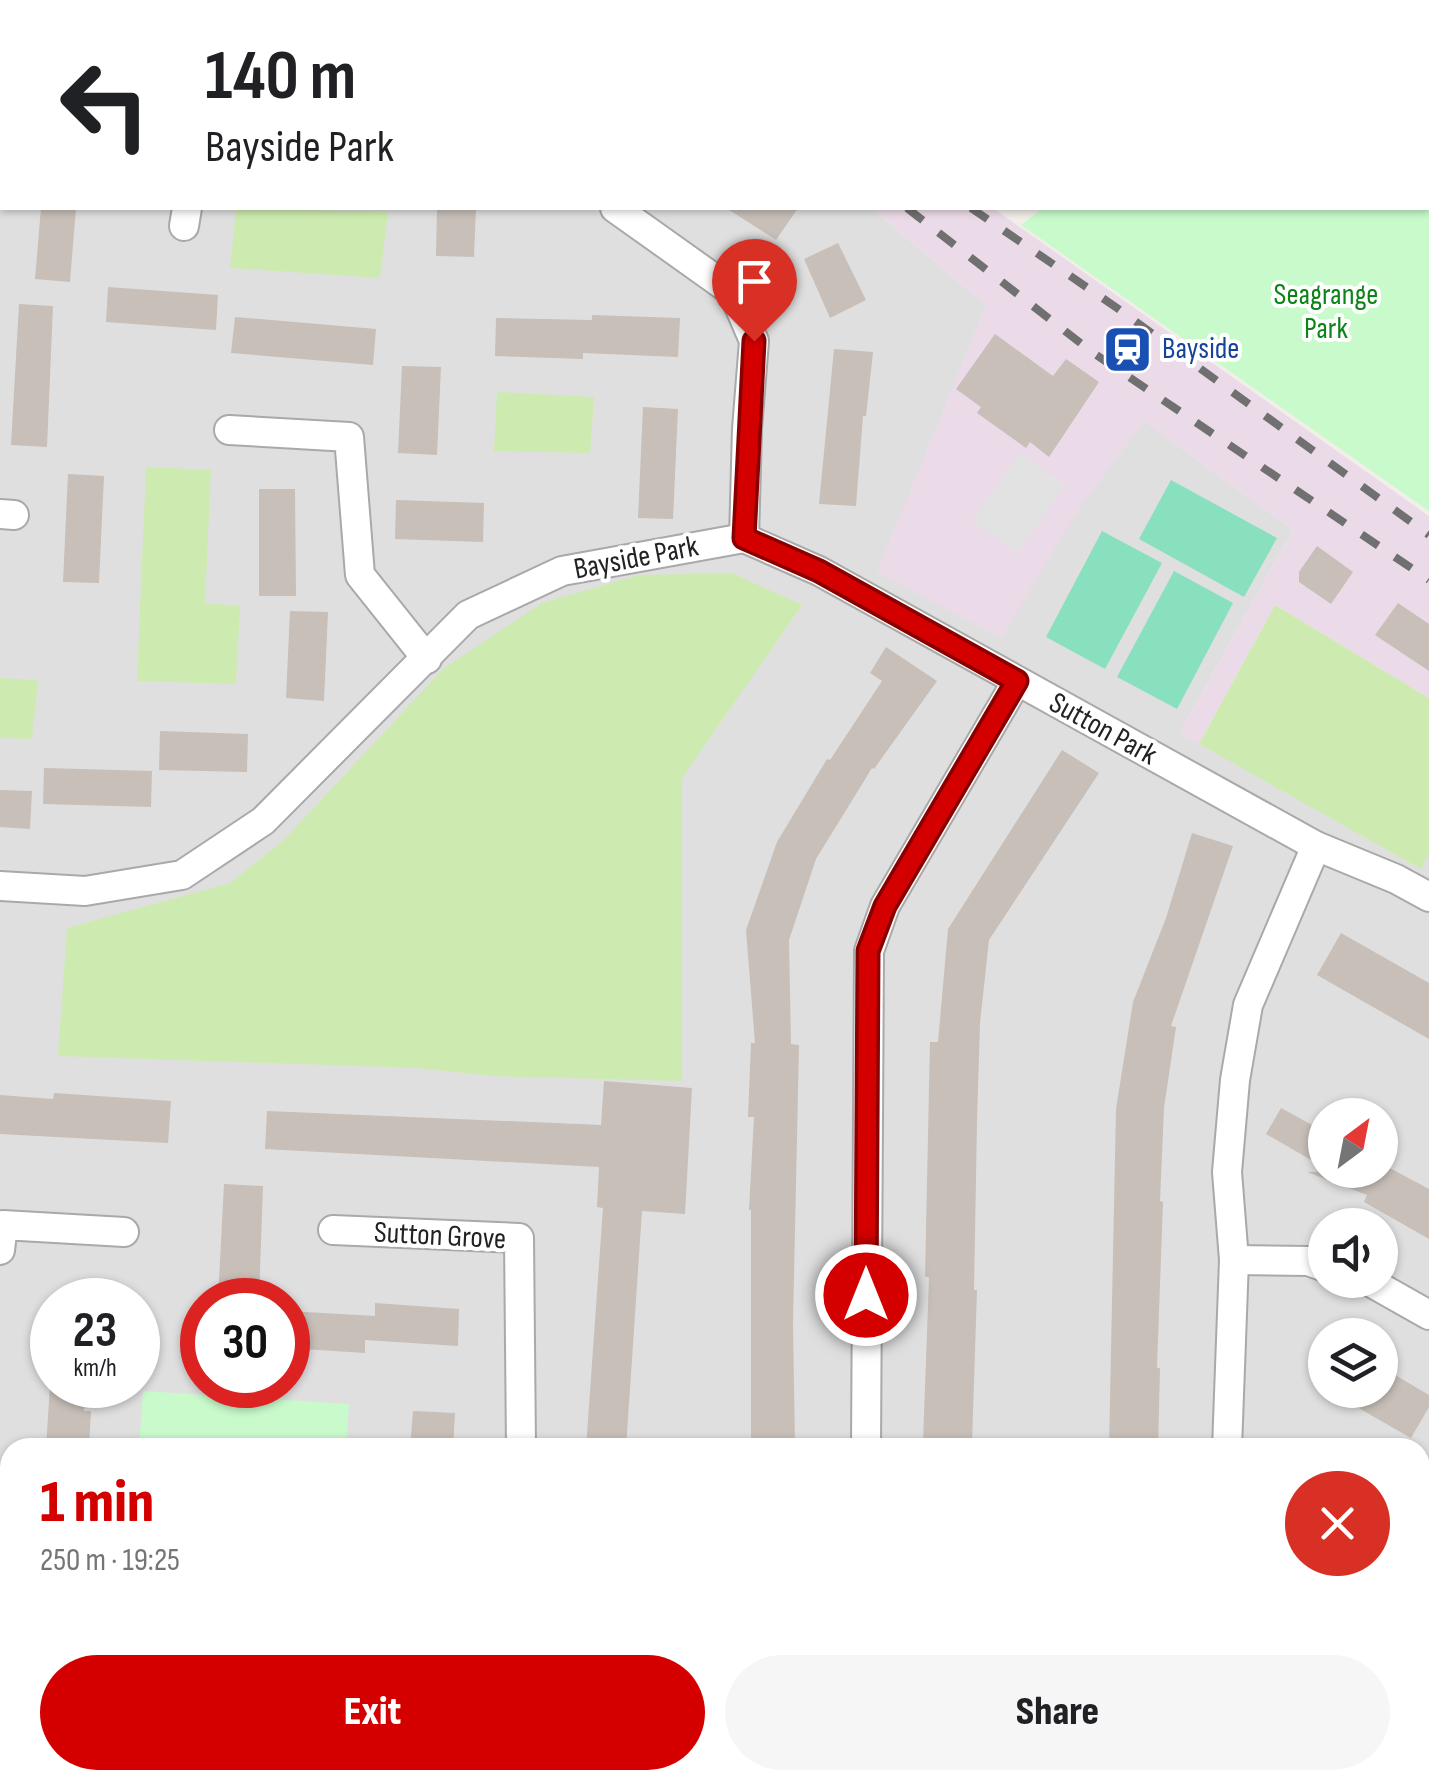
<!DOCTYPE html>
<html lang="en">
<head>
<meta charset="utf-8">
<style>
	:root { --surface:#fff; --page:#f6f6f6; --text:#202124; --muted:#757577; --accent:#d40000 }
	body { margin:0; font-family:"Sofia Sans Condensed",sans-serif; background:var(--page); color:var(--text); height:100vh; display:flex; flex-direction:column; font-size:38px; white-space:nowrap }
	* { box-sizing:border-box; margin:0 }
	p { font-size:32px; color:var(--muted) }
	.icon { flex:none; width:55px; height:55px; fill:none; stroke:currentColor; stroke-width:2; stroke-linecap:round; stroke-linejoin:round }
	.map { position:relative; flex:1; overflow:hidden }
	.details { position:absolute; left:0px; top:1438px; width:1430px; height:352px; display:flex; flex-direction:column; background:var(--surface); border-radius:30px 30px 0 0; box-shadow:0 2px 8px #0004 }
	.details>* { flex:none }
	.banner { position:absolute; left:0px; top:0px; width:1430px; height:210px; box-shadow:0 2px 8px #0004; background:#fff; color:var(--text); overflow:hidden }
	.needle { width:65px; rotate:32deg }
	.fabs { position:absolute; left:1308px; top:1098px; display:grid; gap:20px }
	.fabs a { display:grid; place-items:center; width:90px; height:90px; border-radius:50%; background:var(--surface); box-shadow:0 2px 8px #0004; font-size:50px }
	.speed { position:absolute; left:30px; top:1278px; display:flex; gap:20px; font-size:50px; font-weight:700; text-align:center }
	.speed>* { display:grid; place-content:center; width:130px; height:130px; border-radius:50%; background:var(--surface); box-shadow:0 2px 8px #0004; line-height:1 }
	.speed small { font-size:25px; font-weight:400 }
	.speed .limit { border:15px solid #d22; background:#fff; color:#111 }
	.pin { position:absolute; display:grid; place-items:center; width:85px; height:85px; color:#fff; margin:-102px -42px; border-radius:50% 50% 50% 0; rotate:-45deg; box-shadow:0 0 10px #0007 }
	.pin .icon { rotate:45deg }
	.me { position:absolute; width:110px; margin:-55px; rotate:0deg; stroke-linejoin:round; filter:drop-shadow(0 0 8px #0008) }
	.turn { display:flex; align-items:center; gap:35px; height:210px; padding:0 40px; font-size:45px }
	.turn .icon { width:130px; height:130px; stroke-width:2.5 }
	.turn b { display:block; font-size:70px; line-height:85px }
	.round { display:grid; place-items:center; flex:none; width:105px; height:105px; border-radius:52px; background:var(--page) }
	.summary { display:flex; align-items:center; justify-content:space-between; height:170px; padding:0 40px }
	h1 { font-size:60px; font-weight:800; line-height:75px; color:var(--accent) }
	.action { display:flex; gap:20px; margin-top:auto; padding:20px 40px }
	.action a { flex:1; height:115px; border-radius:60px; background:var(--accent); color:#fff; font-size:40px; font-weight:800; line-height:115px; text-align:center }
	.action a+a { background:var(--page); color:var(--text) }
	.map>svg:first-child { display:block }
</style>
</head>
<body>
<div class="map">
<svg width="1429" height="1789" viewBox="0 0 1429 1789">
	<rect width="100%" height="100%" fill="#f2efe9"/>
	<path fill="#e0dfdf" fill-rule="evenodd" d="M0,0H591L595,2H2V208H871L986,305L1293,530L1180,733L1198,743L1429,698V1789H0ZM1325,1115H1380V1170H1325ZM1325,1225H1380V1280H1325ZM52,1300H138V1385H52ZM202,1300H288V1385H202ZM1325,1335H1380V1390H1325ZM10,1448H1420V1780H10Z"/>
	<polygon fill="#ebdbe8" points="871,208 993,208 1429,516 1429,698 1275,605 1199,744 1180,733 1293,530 1144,421 1076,513 1001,638 877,572 986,305"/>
	<g fill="#cdebb0">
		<polygon points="236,208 388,212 380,278 230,268"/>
		<polygon points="497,392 594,397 590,453 494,451"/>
		<polygon points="146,467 211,470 205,603 240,606 236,684 137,681"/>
		<polygon points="732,573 802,605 682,778 682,1081 493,1076 416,1068 58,1056 67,928 230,883 284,840 443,669 542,603 638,575"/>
		<polygon points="1275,605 1429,698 1429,853 1421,869 1199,744"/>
		<polygon points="0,678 38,680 32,739 0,738"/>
		<polygon points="31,1780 103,1780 103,1789 30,1789"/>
	</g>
	<g fill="#c8facc">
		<polygon points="1157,0 1429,0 1429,511 1021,225 1043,208 1428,208 1428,2"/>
		<polygon points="143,1391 349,1404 346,1447 139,1447"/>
	</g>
	<g fill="#88e0be">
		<polygon points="1322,0 1429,0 1428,132 1428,2 1321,2"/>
		<polygon points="1171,480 1277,538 1244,597 1139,539"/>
		<polygon points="1102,531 1162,563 1105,669 1046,637"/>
		<polygon points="1174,571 1233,603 1177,709 1117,677"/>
	</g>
	<polygon fill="#e2e2e2" points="1020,453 1065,485 1017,553 972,520"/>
	<g fill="#c7bfb8">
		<polygon points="41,208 76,208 70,282 35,279"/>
		<polygon points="437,208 476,208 474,257 436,256"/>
		<polygon points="726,208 798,208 776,240"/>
		<polygon points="838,243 866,300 830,318 804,259"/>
		<polygon points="108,287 218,295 216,330 106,322"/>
		<polygon points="19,304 53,306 47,447 11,445"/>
		<polygon points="592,315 680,318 678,357 583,353 583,359 495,356 496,318 592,320"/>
		<polygon points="235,317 376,329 373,365 231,353"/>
		<polygon points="995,334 1053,376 1066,359 1099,382 1049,457 1030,442 1026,448 977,413 981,407 956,389"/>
		<polygon points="834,349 873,352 866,416 863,416 856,506 819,504"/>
		<polygon points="402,366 441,367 437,455 398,453"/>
		<polygon points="643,407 678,409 673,519 638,518"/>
		<polygon points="68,474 104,476 99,583 63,582"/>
		<polygon points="259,489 295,489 296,596 259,596"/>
		<polygon points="396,500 484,503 483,542 395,539"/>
		<polygon points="1317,546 1353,572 1331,604 1299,582 1299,572"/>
		<polygon points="1398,603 1429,624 1429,671 1375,635"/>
		<polygon points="290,611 328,612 324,701 286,698"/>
		<polygon points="886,647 937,681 874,769 872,768 816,859 789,940 791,1044 799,1045 793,1323 795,1448 751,1448 751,1210 749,1210 754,1117 748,1117 751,1043 755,1043 746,930 777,842 827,759 830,760 882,681 870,673"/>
		<polygon points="160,731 248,734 247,772 159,770"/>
		<polygon points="1062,750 1099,773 989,940 980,1023 977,1120 974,1290 977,1290 972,1443 923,1442 929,1277 925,1277 930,1042 938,1042 948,929"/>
		<polygon points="44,768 152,771 151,807 43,804"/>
		<polygon points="0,790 32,791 30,829 0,827"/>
		<polygon points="1192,833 1233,846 1171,1026 1176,1027 1164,1108 1160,1201 1163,1202 1157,1368 1160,1368 1158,1448 1109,1448 1116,1109 1133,1002 1166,918"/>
		<polygon points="1341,933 1429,983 1429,1039 1317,975"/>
		<polygon points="604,1081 692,1088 685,1214 642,1211 626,1448 586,1448 603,1208 597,1207 599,1167 265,1149 267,1111 601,1125"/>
		<polygon points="54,1093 171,1101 168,1143 0,1134 0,1095 53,1099"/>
		<polygon points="1281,1108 1325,1132 1325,1168 1266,1134"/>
		<polygon points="1384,1165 1429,1189 1429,1239 1364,1202 1367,1195 1307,1172 1381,1170"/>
		<polygon points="224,1184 263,1186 259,1300 218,1300"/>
		<polygon points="375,1303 459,1309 458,1346 365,1340 365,1353 288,1348 288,1311 375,1316"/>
		<polygon points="1380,1366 1429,1395 1429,1407 1411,1438 1327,1390 1380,1390"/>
		<polygon points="50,1385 86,1385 84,1411 91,1411 89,1448 46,1448"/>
		<polygon points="413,1411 455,1413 453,1448 410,1448"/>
	</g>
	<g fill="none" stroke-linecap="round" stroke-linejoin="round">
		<defs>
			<g id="minor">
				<polyline points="278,0 283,2"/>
				<polyline points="943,0 944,2"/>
				<polyline points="243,2 245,0"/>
				<polyline points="908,2 910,0"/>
				<polyline points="615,208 733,292 754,341 747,429 744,538"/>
				<polyline points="184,226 187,208"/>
				<polyline points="229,430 349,437 360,575 427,659"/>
				<polyline points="0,514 14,515"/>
				<polyline points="0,886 85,891 182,875 263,821 468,615 562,571 744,538 819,571 1316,846 1396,879 1429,897"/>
				<polyline points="333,1230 519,1238 521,1448"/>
				<polyline points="0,1250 3,1225 124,1232"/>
				<polyline points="1234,1260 1308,1261 1325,1267"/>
				<polyline points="1367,1280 1429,1315"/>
				<polyline points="866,1448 869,951 885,906 1017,681"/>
				<polyline points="1227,1448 1234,1260 1227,1172 1235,1080 1248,1005 1316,846"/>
				<polyline points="1420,1736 1429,1741"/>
				<polyline points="526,1780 526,1789"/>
				<polyline points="254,1789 255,1780"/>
				<polyline points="864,1789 864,1780"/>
				<polyline points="1217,1789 1217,1780"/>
			</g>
		</defs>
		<use href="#minor" stroke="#a9a9a9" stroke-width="32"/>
		<use href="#minor" stroke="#fff" stroke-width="28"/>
		<g stroke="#707070" stroke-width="8" stroke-dasharray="20 20" stroke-linecap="butt">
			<polyline points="646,0 649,2"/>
			<polyline points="678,0 682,2"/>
			<polyline points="907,208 1092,352 1429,580"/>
			<polyline points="971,208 1117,308 1429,535"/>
		</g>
	</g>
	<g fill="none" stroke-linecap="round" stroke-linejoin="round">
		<defs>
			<polyline id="route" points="754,341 744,538 819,571 1017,681 885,906 868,951 866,1295"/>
		</defs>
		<use href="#route" stroke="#8a0000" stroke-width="25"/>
		<use href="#route" stroke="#d40000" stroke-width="18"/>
	</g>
	<defs>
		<symbol id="station-square" viewBox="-11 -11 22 22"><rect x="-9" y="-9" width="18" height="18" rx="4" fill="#1a4fb4" stroke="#fff"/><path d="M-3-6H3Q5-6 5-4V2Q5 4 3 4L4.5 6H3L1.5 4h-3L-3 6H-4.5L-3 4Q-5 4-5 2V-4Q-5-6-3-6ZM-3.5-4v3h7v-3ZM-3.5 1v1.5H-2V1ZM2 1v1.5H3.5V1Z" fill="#fff"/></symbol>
	</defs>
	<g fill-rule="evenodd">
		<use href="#station-square" x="1100" y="322" width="55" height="55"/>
	</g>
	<g text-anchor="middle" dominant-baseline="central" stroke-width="8" stroke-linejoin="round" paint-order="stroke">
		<g font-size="30" fill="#0c8416" stroke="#fff">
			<text x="1326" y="295">Seagrange<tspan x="1326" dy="34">Park</tspan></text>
		</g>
		<g font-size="30" fill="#164399" stroke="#fff" text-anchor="start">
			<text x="1162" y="349">Bayside</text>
		</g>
		<g font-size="30" fill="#222" stroke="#fff">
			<text transform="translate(636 558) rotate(-11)">Bayside Park</text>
			<text transform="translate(1103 729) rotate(29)">Sutton Park</text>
			<text transform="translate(440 1236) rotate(3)">Sutton Grove</text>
		</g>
	</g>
</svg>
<div class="fabs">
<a><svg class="needle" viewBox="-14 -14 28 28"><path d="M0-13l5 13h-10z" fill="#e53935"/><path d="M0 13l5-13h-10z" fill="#757577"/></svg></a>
<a><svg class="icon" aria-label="sound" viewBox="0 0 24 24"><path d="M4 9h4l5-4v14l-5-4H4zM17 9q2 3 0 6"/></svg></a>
<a><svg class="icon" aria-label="layers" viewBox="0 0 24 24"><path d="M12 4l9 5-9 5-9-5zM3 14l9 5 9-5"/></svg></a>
</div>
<div class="speed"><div>23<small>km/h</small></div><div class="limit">30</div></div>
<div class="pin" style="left:754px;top:341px;background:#d93025"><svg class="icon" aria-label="arrive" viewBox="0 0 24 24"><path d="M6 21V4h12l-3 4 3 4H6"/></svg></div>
<svg class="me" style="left:866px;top:1295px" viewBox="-20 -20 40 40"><circle r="17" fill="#d40000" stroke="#fff" stroke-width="3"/><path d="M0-11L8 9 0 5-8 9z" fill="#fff"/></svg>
<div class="banner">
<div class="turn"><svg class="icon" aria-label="left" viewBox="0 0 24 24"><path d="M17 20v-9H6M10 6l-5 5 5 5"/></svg><div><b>140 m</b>Bayside Park</div></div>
</div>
<section class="details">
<div class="summary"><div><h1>1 min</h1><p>250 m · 19:25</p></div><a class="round" style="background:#d93025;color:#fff"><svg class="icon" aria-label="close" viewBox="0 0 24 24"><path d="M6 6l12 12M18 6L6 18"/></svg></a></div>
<div class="action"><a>Exit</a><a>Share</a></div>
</section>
</div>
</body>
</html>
